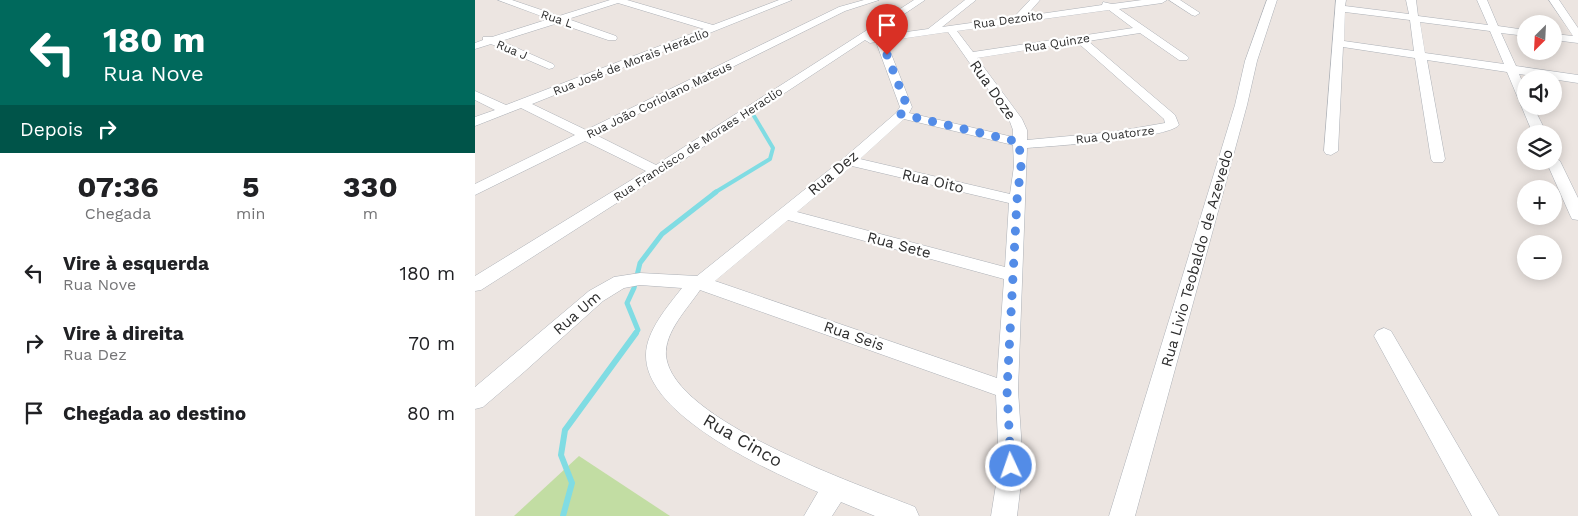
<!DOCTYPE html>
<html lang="pt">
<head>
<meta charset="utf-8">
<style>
	:root { --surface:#fff; --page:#f6f6f6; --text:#202124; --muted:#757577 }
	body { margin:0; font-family:"Work Sans",sans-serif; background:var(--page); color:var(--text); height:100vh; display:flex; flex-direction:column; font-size:19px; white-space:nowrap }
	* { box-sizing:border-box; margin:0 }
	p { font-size:16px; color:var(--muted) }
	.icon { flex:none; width:28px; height:28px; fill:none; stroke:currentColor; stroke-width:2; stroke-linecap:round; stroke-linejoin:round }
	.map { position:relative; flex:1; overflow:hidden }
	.panel { display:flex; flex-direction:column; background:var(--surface); width:475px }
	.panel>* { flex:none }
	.banner { background:#00695c; color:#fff; overflow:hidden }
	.needle { width:32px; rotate:204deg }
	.controls { position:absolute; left:1042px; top:15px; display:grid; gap:10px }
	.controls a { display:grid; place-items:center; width:45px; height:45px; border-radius:50%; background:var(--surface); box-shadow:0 2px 12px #0003; font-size:25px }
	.pin { position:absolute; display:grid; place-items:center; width:42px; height:42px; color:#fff; margin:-51px -21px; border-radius:50% 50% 50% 0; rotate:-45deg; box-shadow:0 0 5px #0007 }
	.pin .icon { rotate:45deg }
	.me { position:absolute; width:55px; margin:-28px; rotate:357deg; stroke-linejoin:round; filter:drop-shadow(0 0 4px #0008) }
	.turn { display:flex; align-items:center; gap:18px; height:105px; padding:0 20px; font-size:22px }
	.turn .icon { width:65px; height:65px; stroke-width:2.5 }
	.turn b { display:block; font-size:35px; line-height:42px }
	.then { display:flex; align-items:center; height:48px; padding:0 20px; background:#0003; gap:10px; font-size:19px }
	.eta { display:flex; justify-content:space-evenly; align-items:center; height:85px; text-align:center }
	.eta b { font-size:30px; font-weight:700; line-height:35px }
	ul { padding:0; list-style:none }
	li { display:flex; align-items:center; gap:15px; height:70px; padding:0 20px }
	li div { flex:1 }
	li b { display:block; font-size:19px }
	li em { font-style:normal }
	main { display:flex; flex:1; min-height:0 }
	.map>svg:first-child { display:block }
</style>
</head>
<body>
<main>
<section class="panel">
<div class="banner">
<div class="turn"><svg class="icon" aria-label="left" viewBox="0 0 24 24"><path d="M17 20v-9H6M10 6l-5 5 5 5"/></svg><div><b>180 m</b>Rua Nove</div></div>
<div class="then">Depois<svg class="icon" aria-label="right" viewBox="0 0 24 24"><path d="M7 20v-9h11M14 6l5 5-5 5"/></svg></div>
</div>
<div class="eta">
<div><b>07:36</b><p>Chegada</p></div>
<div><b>5</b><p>min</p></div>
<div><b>330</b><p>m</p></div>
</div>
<ul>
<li><svg class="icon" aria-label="left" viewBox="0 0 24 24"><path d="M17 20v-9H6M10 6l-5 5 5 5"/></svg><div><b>Vire à esquerda</b><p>Rua Nove</p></div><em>180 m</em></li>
<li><svg class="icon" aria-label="right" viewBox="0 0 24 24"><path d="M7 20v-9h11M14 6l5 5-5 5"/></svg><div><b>Vire à direita</b><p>Rua Dez</p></div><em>70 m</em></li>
<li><svg class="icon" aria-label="arrive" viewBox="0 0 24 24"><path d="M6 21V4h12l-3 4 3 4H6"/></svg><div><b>Chegada ao destino</b></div><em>80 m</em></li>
</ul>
</section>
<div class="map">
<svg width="1103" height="516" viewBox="0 0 1103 516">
	<rect width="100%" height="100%" fill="#ece5e1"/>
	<polygon fill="#c2dda3" points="104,456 195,516 39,516"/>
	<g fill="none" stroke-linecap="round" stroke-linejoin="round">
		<polyline stroke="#80dce3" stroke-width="4" points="239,193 295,159 298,148 279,116"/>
		<polyline stroke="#80dce3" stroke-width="5" points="160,334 163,330 152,303 159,288 165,263 187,234 241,192"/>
		<polyline stroke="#80dce3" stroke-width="6" points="88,516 97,483 86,455 90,430 161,333"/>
		<defs>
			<g id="minor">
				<path d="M23,0H37L84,16L135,0H152L238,25L304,0H317L57,104L111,130L364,7L389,0H404L370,11L121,135L181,165L439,0H450L395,37L453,29L490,0H501L467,27L539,17L555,0H565L551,16L627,5L628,2L637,4L667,0H692L687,3L644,9L712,56L714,58L712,60H704L665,33L613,41L700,115L704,125C692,139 576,146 552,148L543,390L548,466L542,516H516L524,466L521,395L225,290C213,308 189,332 191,356C198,421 385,485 440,507L444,516H400L366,502L357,516H329L343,492C295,471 170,416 171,355C171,331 193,306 207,288L165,285L149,288L128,301L49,372L8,407L0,409V387L114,291L139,277L165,273L222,276L369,158L421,113L425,107L401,42L395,43L390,40L187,174L6,290L0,291V276L171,171L110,141L0,195V184L100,135L46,108L0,126V117L20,110L0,100V91L31,105L229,29L143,3L93,19L141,36L142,38L141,40H133L83,23L26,41L78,64L80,66L78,68L74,69L16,44L0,49V43L8,40V37H17L74,19ZM634,10L658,28L498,52L482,31ZM473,32L534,119L538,130V137L434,113L437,107L411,41ZM602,42L689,119L690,123L638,132L552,140V130L547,119L502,58ZM429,119L538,145L539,166L535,194L385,159ZM377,166L534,203L530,267L322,212ZM313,220L529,279L522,378L240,281Z"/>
				<polygon points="694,0 705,0 725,13 720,16 717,15"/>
				<polygon points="792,0 802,0 782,61 772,105 660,516 634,516 760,105 770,61"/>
				<path d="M861,0H871L870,6L934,14L931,0H941L943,16L1013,25L1002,0H1012L1023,26L1051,30V36L1026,33L1041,66L1103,75V83L1044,74L1051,90V106H1058L1072,134H1058L1032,72L952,60L970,159L968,162H958L956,159L940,58L868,47L863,151L856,155L851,154L849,151ZM870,12L935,20L939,51L869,41ZM945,22L1015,31L1029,64L950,53Z"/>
				<polygon points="1074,0 1084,0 1103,28 1103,43 1079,40 1079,34 1098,36"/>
				<polygon points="1079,157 1085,161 1103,198 1103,220 1097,219 1095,215 1071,161 1079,161"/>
				<polygon points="909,328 916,331 1024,516 997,516 899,336 902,331"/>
			</g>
		</defs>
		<use href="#minor" stroke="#adb1b7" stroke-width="1"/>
		<use href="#minor" fill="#fff" fill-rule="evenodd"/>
	</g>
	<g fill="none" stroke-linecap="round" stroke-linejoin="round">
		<polyline stroke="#538ce7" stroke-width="9" stroke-dasharray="0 16.2" points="412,55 432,106 426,114 544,142 546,166 542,200 532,390 536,466"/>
	</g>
	<g text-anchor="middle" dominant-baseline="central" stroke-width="4.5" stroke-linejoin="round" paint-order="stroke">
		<g font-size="12" fill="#2d2d2d" stroke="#fff">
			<text transform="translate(82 19) rotate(19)">Rua L</text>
			<text transform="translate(533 20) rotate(-8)">Rua Dezoito</text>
			<text transform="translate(582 43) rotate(-9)">Rua Quinze</text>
			<text transform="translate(37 50) rotate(23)">Rua J</text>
			<text transform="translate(156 62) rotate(-21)">Rua José de Morais Heráclio</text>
			<text transform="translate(184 100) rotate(-26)">Rua João Coriolano Mateus</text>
			<text transform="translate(640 135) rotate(-7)">Rua Quatorze</text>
			<text transform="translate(223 144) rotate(-33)">Rua Francisco de Moraes Heraclio</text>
		</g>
		<g font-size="15" fill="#2d2d2d" stroke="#fff">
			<text transform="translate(518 90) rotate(55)">Rua Doze</text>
			<text transform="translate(358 173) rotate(-40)">Rua Dez</text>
			<text transform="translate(458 181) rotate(13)">Rua Oito</text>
			<text transform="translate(424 245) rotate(15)">Rua Sete</text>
			<text transform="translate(722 258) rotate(-74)">Rua Livio Teobaldo de Azevedo</text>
			<text transform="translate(102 313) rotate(-41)">Rua Um</text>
			<text transform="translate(379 336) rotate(19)">Rua Seis</text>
		</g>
		<g font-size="18" fill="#2d2d2d" stroke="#fff">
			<text transform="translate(268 440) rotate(30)">Rua Cinco</text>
		</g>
	</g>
</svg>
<div class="controls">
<a><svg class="needle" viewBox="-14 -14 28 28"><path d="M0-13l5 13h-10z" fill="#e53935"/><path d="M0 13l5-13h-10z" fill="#757577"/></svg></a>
<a><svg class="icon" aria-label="sound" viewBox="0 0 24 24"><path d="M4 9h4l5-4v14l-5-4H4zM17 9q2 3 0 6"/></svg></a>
<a><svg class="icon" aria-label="layers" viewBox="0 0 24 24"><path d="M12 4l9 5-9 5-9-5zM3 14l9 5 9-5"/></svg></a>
<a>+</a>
<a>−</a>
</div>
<div class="pin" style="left:412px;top:55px;background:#d93025"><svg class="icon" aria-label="arrive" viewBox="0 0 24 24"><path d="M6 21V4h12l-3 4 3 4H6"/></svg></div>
<svg class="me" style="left:536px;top:466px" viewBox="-20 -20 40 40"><circle r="17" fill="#538ce7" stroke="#fff" stroke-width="3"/><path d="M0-11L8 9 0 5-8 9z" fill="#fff"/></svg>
</div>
</main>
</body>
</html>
